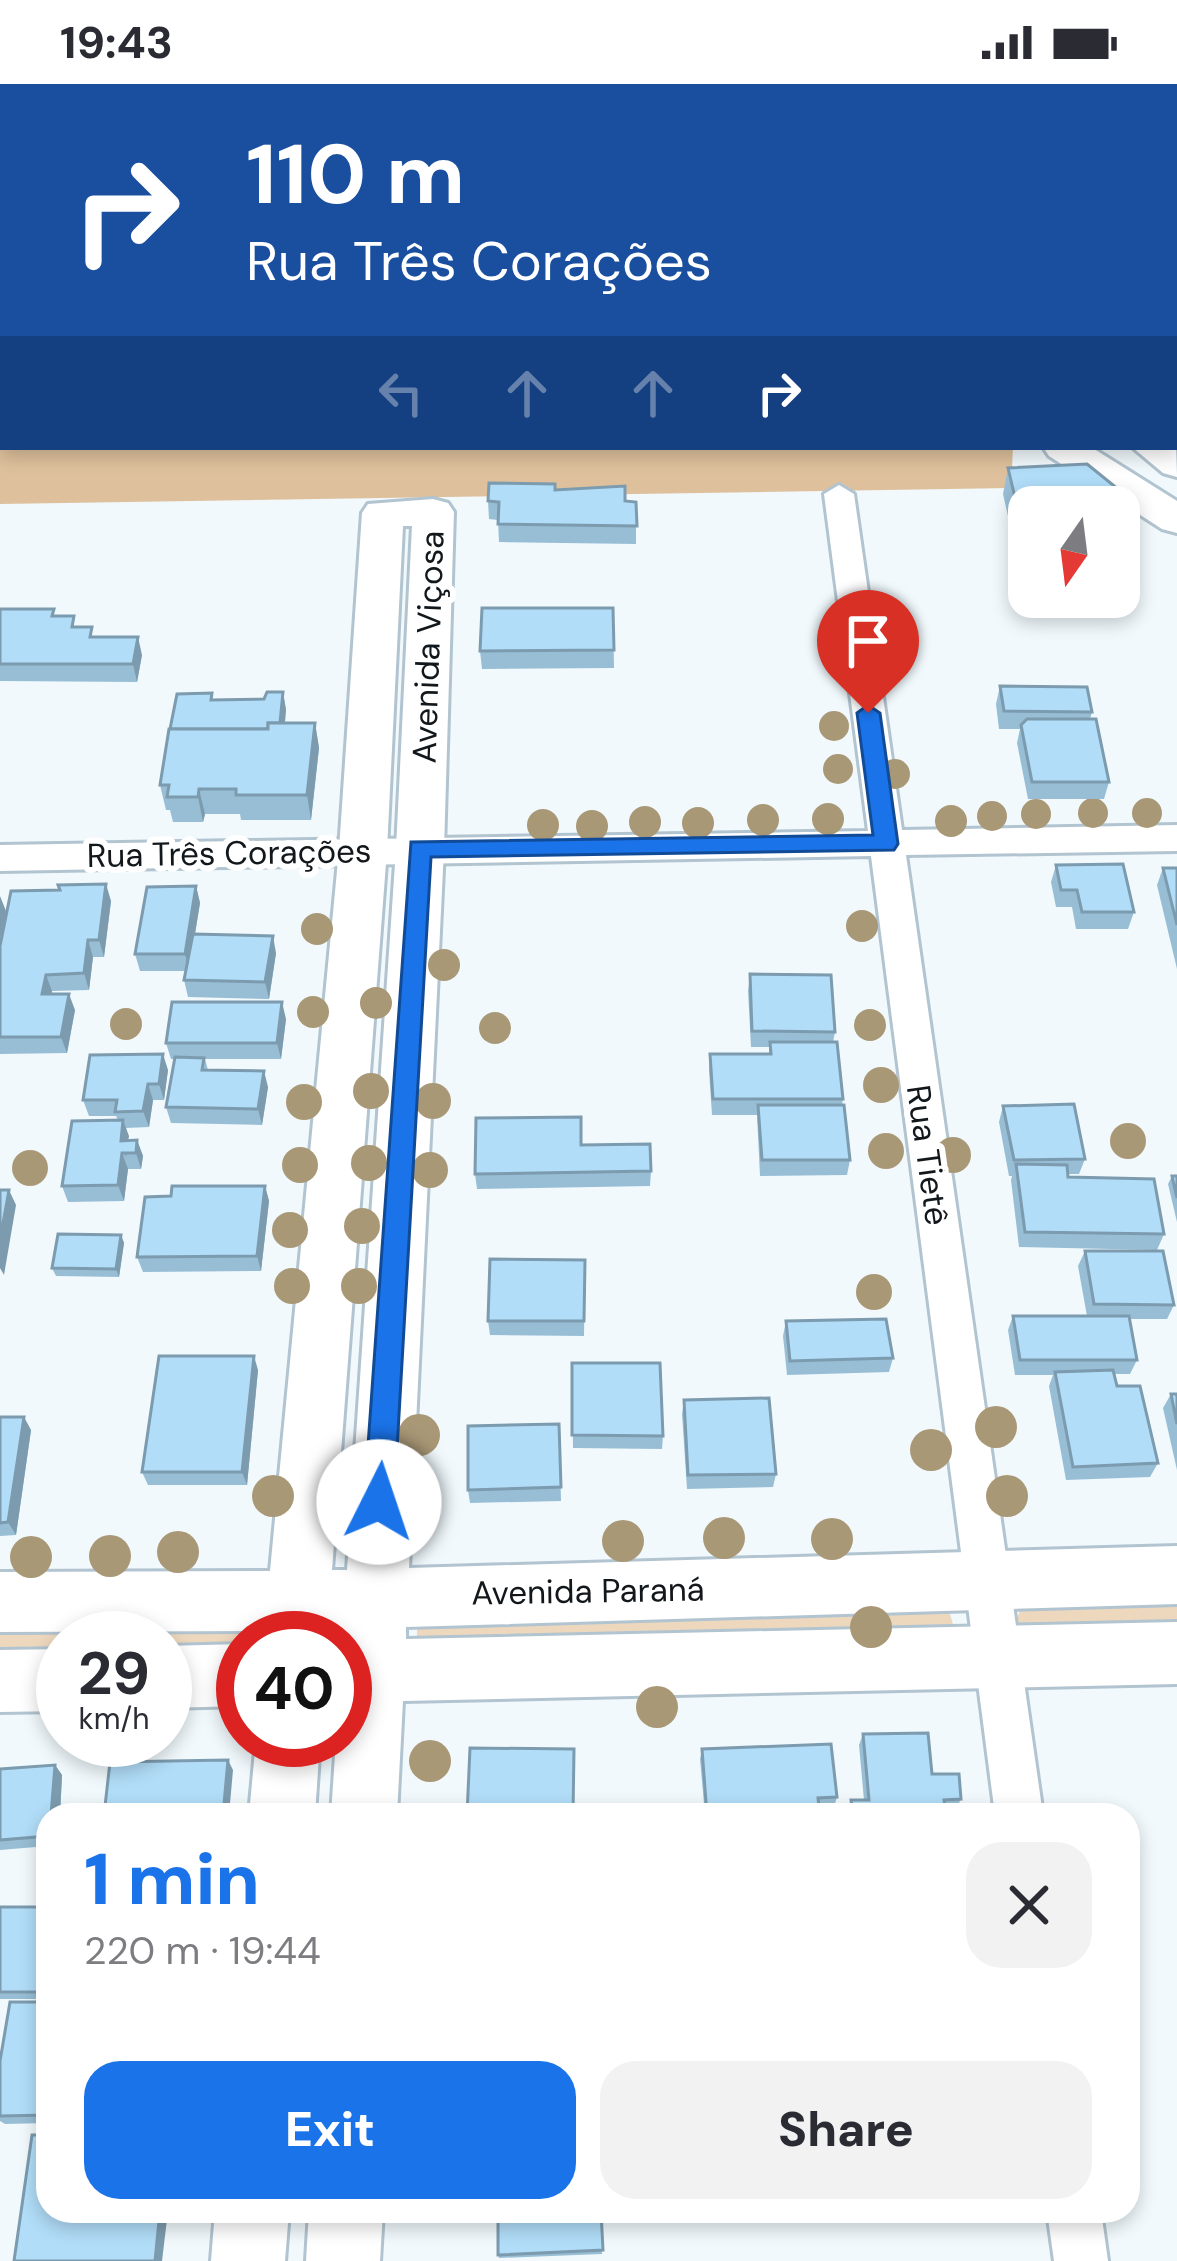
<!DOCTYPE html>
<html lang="en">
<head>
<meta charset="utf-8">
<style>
	:root { --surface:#fff; --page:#f2f2f3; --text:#2b2b33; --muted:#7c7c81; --accent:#1a73e8 }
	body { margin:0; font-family:"DM Sans",sans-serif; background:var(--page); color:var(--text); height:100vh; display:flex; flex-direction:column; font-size:45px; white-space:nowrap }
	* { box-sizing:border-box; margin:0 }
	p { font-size:39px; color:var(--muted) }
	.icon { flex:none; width:66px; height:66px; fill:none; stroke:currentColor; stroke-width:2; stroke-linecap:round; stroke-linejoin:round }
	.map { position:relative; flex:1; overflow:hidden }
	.sheet { position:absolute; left:36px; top:1719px; width:1104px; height:420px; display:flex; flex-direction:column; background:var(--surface); border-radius:36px; box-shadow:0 6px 18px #0003 }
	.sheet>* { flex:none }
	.banner { position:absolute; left:0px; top:0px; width:1179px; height:366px; box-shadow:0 6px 18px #0003; background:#1a4fa0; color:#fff; overflow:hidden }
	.needle { width:78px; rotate:194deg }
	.fabs { position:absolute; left:1008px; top:402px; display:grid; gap:24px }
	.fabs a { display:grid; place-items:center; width:132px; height:132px; border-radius:24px; background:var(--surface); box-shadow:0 6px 18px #0003; font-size:60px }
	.speed { position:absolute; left:36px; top:1527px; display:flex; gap:24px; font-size:60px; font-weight:700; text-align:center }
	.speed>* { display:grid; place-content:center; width:156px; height:156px; border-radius:50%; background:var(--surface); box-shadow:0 6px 18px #0003; line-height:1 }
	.speed small { font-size:30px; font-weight:400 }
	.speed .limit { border:18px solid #d22; background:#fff; color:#111 }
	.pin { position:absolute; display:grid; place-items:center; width:102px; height:102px; color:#fff; margin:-123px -51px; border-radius:50% 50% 50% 0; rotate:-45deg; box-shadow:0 0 12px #0007 }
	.pin .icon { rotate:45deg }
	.me { position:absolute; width:132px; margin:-66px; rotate:4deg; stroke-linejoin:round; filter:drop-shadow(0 0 9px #0008) }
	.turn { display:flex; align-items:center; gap:42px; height:252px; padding:0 48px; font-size:54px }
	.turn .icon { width:156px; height:156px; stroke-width:2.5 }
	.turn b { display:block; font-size:84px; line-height:102px }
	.lanes { display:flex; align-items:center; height:114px; padding:0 48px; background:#0003; justify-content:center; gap:60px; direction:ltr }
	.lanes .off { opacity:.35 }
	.round { display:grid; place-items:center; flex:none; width:126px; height:126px; border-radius:36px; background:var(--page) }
	.head { display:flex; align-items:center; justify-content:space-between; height:204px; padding:0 48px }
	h1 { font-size:72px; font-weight:800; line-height:90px; color:var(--accent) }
	.primary-button { display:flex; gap:24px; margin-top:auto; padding:24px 48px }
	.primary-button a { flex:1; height:138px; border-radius:36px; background:var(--accent); color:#fff; font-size:48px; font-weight:800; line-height:138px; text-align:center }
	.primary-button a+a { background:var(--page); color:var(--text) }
	.status { display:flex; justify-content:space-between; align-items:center; height:84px; padding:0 60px; background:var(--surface); direction:ltr }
	.status svg { height:33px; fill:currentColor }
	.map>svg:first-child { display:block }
</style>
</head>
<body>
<div class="status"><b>19:43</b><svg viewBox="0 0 49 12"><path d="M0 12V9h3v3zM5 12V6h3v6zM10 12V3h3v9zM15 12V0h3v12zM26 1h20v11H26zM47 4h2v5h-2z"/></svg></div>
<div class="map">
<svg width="1177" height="2177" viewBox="0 0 1177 2177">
	<rect width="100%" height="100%" fill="#f1f9fd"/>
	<g fill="#edd8be">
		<polygon points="1177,1520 1177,1551 1019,1546 1017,1534 1021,1524"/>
		<polygon points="940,1524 950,1530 954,1544 417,1559 417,1546 427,1537"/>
		<polygon points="253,1540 264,1548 264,1554 243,1554 243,1572 165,1574 165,1554 63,1554 63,1576 0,1578 0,1547"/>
	</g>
	<g fill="#dec19c">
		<polygon points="729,0 1177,0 1177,338 1176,3"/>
		<polygon points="0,159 3,363 1013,363 1011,404 0,420"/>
	</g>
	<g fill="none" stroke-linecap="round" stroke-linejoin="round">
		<defs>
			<g id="street">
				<rect x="287" y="0" width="24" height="3"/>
				<polygon points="839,401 854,410 902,746 1177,741 1177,767 906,771 1043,1731 995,1731 871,772 0,787 0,761 868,747 824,410"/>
				<polygon points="1047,2127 1101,2127 1108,2177 1054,2177"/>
			</g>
			<g id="secondary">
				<polygon points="599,0 634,0 636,3 601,3"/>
				<polygon points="660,0 695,0 697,3 662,3"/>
				<polygon points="1176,361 1177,393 1163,389 1132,363"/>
				<polygon points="1043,363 1091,363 1177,417 1177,449 1162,445 1049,372"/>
				<path d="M433,415L448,419L454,428L444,765L409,1484L1177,1462V1520L406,1543V1555L1177,1538V1600L403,1617L397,1731H331L336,1656H345L343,1545L327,1546L326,1554H264V1547L0,1548V1488L270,1487L339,766L362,429L368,420ZM403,442H412L396,765L347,1486H332L387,766Z"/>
				<polygon points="243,1560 243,1622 165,1624 165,1562"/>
				<polygon points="63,1565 63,1627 0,1628 0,1566"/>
				<polygon points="256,1656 320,1656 315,1731 249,1731"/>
				<polygon points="215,2127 289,2127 285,2177 211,2177"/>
				<polygon points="309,2127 383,2127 380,2177 306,2177"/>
			</g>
		</defs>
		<use href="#street" stroke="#b2c4d0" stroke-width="6"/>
		<use href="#secondary" stroke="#b2c4d0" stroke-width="6"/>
		<use href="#street" fill="#fff" fill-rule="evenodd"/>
		<use href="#secondary" fill="#fff" fill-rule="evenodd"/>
	</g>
	<g fill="#a99876">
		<circle cx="834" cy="642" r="15"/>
		<circle cx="838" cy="685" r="15"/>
		<circle cx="895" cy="690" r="15"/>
		<circle cx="1093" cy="729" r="15"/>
		<circle cx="1147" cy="729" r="15"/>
		<circle cx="1036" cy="730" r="15"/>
		<circle cx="992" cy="732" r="15"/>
		<circle cx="828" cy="735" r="16"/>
		<circle cx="763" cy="736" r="16"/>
		<circle cx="951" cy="737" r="16"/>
		<circle cx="645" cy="738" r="16"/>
		<circle cx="698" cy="739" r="16"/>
		<circle cx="543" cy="741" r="16"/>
		<circle cx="592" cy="742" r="16"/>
		<circle cx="862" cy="842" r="16"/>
		<circle cx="317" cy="845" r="16"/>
		<circle cx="444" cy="881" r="16"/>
		<circle cx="376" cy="919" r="16"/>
		<circle cx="313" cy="928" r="16"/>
		<circle cx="126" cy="940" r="16"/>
		<circle cx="870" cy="941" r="16"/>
		<circle cx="495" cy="944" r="16"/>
		<circle cx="881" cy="1001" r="18"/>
		<circle cx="371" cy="1007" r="18"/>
		<circle cx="433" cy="1017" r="18"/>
		<circle cx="304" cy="1018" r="18"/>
		<circle cx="1128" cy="1057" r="18"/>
		<circle cx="886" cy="1067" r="18"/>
		<circle cx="953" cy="1071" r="18"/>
		<circle cx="369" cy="1079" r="18"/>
		<circle cx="300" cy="1081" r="18"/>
		<circle cx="30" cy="1084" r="18"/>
		<circle cx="430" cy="1086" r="18"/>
		<circle cx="362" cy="1142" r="18"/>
		<circle cx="290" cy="1146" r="18"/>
		<circle cx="292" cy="1202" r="18"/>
		<circle cx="359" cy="1202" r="18"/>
		<circle cx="874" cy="1208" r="18"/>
		<circle cx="996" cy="1343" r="21"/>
		<circle cx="419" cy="1351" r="21"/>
		<circle cx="931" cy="1366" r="21"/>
		<circle cx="273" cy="1412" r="21"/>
		<circle cx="1007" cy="1412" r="21"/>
		<circle cx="416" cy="1428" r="21"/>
		<circle cx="724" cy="1454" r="21"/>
		<circle cx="832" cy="1455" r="21"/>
		<circle cx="623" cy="1457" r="21"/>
		<circle cx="178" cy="1468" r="21"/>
		<circle cx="110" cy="1472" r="21"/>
		<circle cx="31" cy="1473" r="21"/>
		<circle cx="871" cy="1543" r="21"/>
		<circle cx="657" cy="1623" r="21"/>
		<circle cx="430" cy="1677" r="21"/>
	</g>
	<g fill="#98bed5">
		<rect x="410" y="0" width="82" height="3"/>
		<polygon points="1008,384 1134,418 1127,444 1029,423 1029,499 1024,502 1003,410"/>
		<polygon points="555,406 636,418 636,460 499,458 498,436 489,435 488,417"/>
		<polygon points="613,524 614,584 482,585 480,567"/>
		<polygon points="0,525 56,532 95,553 142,571 137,598 0,597"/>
		<polygon points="1000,602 1092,628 1090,635 1109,698 1104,715 1028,715 1017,659 1020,645 999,645 996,620"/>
		<polygon points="283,608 286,626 285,639 315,639 319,664 311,736 241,736 240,730 205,730 203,738 173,738 170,726 166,726 160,701 214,616 264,615"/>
		<polygon points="1056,781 1134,828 1128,845 1076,845 1072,823 1056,823 1051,798"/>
		<polygon points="1163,784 1177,784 1177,885 1157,801"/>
		<polygon points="196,802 200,819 195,850 276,869 269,915 188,913 184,896 186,887 140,887 135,870"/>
		<polygon points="111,817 104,873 93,873 89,906 52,907 51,910 75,926 67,969 0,970 0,862"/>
		<polygon points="750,890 835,948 833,958 843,1015 842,1021 850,1076 847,1091 760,1092 757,1031 712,1031 709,986 710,970 769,970 769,963 751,963 748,907"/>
		<polygon points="286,935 281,975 205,975 208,986 268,1003 262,1041 171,1039 166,1023 174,975 171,975 166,959"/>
		<polygon points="168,986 164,1016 153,1016 149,1043 126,1044 128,1057 137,1056 143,1072 141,1085 128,1085 124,1117 68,1118 62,1102 118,1036 116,1032 89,1032 83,1016"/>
		<polygon points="1003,1022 1085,1075 1079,1090 1068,1090 1068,1093 1164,1150 1157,1166 1019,1163 1011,1096 1012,1092 1009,1092 999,1038"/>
		<polygon points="581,1061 651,1087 650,1102 477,1105 475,1090"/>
		<polygon points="1172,1092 1177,1092 1177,1138 1168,1100"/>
		<polygon points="265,1102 269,1117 261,1187 143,1188 137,1173 171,1112"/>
		<polygon points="121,1151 124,1159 119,1193 56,1192 52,1184"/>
		<polygon points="1085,1167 1174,1221 1167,1235 1130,1235 1137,1276 1130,1290 1114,1290 1117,1302 1158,1379 1150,1393 1066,1396 1049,1302 1053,1291 1015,1291 1008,1246 1013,1232 1087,1232 1078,1182"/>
		<polygon points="585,1176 584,1252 490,1251 488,1237"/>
		<polygon points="786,1237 893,1274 889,1288 787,1291 783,1252"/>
		<polygon points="572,1279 663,1352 662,1365 573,1364"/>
		<polygon points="258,1286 247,1401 148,1401 142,1388"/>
		<polygon points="1171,1310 1177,1310 1177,1386 1163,1324"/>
		<polygon points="684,1316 776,1390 773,1403 687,1405 682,1330"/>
		<polygon points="0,1333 31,1346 16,1451 0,1452"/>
		<polygon points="559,1340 561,1417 470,1419 468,1406"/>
		<polygon points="863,1650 932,1690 961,1715 956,1725 945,1726 946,1731 848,1731 847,1725 851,1716 864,1716 859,1661"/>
		<polygon points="702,1665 837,1713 834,1723 819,1724 820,1731 705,1731 700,1675"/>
		<polygon points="55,1681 62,1691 60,1731 48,1731 48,1762 0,1766 0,1685"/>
		<rect x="0" y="1823" width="48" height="92"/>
		<polygon points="48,1918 48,2039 5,2040 0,2037 0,1977"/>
		<polygon points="601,2127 602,2170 499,2174 498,2171"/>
	</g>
	<g fill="#7c9bae">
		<polygon points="1134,418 1127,444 1119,448 1119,426"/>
		<polygon points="138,553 142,571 137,598 133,580"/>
		<polygon points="283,608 286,626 282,664 279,646"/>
		<polygon points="315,639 319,664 311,736 307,711"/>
		<polygon points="199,705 205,730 203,738 198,713"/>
		<polygon points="106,800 111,817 104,873 99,856"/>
		<polygon points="196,802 200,819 189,886 185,870"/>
		<polygon points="0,812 6,827 0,856"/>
		<polygon points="273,852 276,869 269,915 265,898"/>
		<polygon points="88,856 93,873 89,906 84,889"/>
		<polygon points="46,891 52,907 48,927 42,910"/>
		<polygon points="69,910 75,926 67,969 61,953"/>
		<polygon points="282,918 286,935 281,975 277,959"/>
		<polygon points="163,970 168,986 164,1016 159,1000"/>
		<polygon points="264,987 268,1003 262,1041 258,1025"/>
		<polygon points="148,1000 153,1016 149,1043 143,1027"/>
		<polygon points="123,1036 129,1052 126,1073 121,1057"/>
		<polygon points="137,1056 143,1072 141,1085 136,1069"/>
		<polygon points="122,1069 128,1085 124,1117 118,1101"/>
		<polygon points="265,1102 269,1117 261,1187 257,1172"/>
		<polygon points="9,1106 16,1121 4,1191 0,1184 0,1156"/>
		<polygon points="121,1151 124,1159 119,1193 116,1185"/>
		<polygon points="254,1272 258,1286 247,1401 242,1388"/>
		<polygon points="24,1333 31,1346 16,1451 8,1438"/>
		<polygon points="228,1676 233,1686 229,1731 223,1731"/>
		<polygon points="55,1681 62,1691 60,1731 51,1731"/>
		<polygon points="160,2127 168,2127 162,2177 155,2177"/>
	</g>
	<g fill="#b1ddf8" stroke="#7c9bae" stroke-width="3">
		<polygon points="335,0 393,0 393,3 334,3"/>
		<polygon points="0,56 3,56 3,110 0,122"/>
		<polygon points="1087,380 1134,418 1119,426 1119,423 1029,423 1029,472 1008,384"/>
		<polygon points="489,399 555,400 555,406 625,402 625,417 636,418 637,442 498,440 499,418 488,417"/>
		<polygon points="482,524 613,524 614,566 480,567"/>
		<polygon points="0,525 54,525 52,532 74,532 72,543 92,543 90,553 138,553 133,580 0,580"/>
		<polygon points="1000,602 1087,603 1092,628 1004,627"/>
		<polygon points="267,608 283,608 280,639 268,639 268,645 170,645 177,610 212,609 211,616 264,615"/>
		<polygon points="1027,635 1096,635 1109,698 1032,698 1021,641"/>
		<polygon points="268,639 315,639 307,711 236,711 236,705 199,705 198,713 167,713 169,701 160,701 169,645 268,645"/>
		<polygon points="1123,780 1134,828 1082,828 1077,806 1061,806 1056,781"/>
		<polygon points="1163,784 1177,784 1177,841"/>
		<polygon points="106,800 99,856 88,856 84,889 46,891 42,910 69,910 61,953 0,953 0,862 11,807 60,806 58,801"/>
		<polygon points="196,802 185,870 135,870 147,803"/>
		<polygon points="193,850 273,852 265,898 184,896"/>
		<polygon points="750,890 831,891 835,948 752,947"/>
		<polygon points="172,918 282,918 277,959 166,959"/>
		<polygon points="770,958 837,958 843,1015 713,1015 710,970 771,970"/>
		<polygon points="163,970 159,1000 148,1000 143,1027 115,1028 117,1016 83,1016 90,971"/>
		<polygon points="175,973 204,974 202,986 264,987 258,1025 166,1023"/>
		<polygon points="1074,1020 1085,1075 1014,1076 1003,1022"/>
		<polygon points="758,1021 844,1021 850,1076 762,1076"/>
		<polygon points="581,1033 581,1061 650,1060 651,1087 475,1090 476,1034"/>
		<polygon points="123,1036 121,1057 137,1056 136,1069 122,1069 118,1101 62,1102 72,1037"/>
		<polygon points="1016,1080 1067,1081 1068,1093 1154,1095 1164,1150 1025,1148"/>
		<polygon points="1172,1092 1177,1092 1177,1114"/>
		<polygon points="172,1102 265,1102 257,1172 137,1173 145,1113 171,1112"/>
		<polygon points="0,1106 9,1106 0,1156"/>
		<polygon points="58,1150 121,1151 116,1185 52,1184"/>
		<polygon points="1085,1167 1163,1167 1174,1221 1094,1220"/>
		<polygon points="490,1175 585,1176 584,1237 488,1237"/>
		<polygon points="1013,1232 1129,1232 1137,1276 1020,1276"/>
		<polygon points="886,1235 893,1274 790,1277 786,1237"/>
		<polygon points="159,1272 254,1272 242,1388 142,1388"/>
		<polygon points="572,1279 660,1279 663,1352 572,1351"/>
		<polygon points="1113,1286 1117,1302 1140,1302 1158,1379 1073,1383 1055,1288"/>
		<polygon points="1171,1310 1177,1310 1177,1340"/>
		<polygon points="769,1314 776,1390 688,1391 684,1316"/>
		<polygon points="0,1333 24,1333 8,1438 0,1439"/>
		<polygon points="559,1340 561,1403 468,1406 468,1342"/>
		<polygon points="928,1649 932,1690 959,1690 961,1715 944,1716 946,1731 853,1731 851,1716 869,1716 863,1650"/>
		<polygon points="831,1660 837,1713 818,1714 820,1731 707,1731 702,1665"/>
		<polygon points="470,1664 574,1665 573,1731 467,1731"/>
		<polygon points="228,1676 223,1731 104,1731 110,1678"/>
		<polygon points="55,1681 51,1731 48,1731 48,1752 0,1756 0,1685"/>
		<rect x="0" y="1823" width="48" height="85"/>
		<polygon points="10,1918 48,1918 48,2031 0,2032 0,1977"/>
		<polygon points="32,2051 48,2051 48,2127 160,2127 155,2177 14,2177"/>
		<polygon points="498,2127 601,2127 603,2166 498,2171"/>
	</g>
	<polygon fill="#1a73e8" stroke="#114b97" stroke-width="3" points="868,621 880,629 898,760 894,766 431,773 394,1418 390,1428 379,1432 368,1428 364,1418 411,758 873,751 857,629"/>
	<g text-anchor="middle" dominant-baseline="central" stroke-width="12" stroke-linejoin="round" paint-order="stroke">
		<g font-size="33" fill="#11171b" stroke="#fff">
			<text transform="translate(428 563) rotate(-88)">Avenida Viçosa</text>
			<text transform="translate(229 769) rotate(-1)">Rua Três Corações</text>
			<text transform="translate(928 1071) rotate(82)">Rua Tietê</text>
			<text transform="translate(588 1507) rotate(-1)">Avenida Paraná</text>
		</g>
	</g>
</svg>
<div class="fabs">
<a><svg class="needle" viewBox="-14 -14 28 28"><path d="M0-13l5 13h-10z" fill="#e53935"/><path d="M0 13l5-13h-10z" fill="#7c7c81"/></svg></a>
</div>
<div class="speed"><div>29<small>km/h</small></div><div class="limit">40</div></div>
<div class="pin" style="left:868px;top:629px;background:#d93025"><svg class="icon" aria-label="arrive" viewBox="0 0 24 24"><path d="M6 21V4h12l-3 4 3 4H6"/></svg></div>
<svg class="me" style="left:379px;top:1418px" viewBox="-20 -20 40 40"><circle r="19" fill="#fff"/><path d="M0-13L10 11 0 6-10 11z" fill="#1a73e8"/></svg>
<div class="banner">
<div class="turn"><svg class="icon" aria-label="right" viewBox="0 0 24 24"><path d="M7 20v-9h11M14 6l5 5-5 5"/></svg><div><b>110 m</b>Rua Três Corações</div></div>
<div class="lanes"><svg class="icon off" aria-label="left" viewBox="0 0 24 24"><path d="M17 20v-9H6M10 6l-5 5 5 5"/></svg><svg class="icon off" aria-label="ahead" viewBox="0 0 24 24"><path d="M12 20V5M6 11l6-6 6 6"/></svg><svg class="icon off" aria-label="ahead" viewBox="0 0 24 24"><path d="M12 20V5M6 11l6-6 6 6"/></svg><svg class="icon" aria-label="right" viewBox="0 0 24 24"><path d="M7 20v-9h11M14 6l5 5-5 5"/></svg></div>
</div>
<section class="sheet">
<div class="head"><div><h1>1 min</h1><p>220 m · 19:44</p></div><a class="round"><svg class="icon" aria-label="close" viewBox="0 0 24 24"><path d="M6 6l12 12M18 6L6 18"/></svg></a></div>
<div class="primary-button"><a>Exit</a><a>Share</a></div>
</section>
</div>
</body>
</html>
